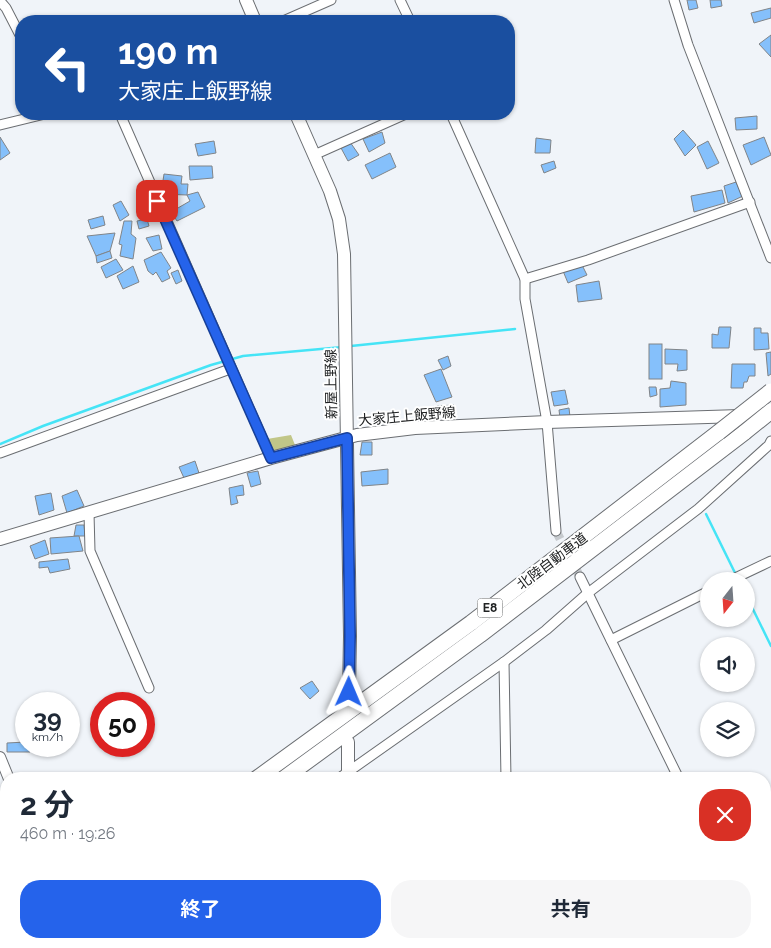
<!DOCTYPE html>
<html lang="ja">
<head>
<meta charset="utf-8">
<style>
	:root { --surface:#fff; --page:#f6f6f7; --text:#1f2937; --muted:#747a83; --accent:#2563eb }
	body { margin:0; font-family:Raleway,"Noto Sans JP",sans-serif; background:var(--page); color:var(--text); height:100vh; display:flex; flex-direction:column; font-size:19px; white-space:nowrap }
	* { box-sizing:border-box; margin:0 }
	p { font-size:16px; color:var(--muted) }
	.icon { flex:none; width:28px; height:28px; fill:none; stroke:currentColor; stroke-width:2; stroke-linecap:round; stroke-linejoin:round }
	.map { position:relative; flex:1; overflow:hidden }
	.details { position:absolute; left:0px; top:772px; width:771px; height:176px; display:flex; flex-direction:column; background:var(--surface); border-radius:20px 20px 0 0; box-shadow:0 1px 4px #0004 }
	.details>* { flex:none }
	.top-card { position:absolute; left:15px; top:15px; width:500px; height:105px; border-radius:20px; box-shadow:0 1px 4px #0004; background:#1a4fa0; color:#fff; overflow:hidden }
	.needle { width:32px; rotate:197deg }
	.controls { position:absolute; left:700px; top:572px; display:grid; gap:10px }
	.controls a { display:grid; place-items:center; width:55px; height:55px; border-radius:50%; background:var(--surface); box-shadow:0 1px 4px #0004; font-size:25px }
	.speed { position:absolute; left:15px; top:692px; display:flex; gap:10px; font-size:25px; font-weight:700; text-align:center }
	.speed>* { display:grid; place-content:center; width:65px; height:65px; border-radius:50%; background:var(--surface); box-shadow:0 1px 4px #0004; line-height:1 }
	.speed small { font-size:12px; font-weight:400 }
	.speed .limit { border:8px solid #d22; background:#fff; color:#111 }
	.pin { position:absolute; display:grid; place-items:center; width:42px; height:42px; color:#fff; margin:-21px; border-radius:10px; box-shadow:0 2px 8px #0006 }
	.me { position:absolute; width:55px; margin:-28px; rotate:1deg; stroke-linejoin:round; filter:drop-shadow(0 0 4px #0008) }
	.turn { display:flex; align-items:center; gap:18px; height:105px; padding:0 20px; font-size:22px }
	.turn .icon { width:65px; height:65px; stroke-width:2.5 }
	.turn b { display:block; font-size:35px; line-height:42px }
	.round { display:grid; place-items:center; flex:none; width:52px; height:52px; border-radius:20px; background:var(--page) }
	.overview { display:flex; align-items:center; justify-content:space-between; height:85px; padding:0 20px }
	h1 { font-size:30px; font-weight:700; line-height:38px }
	.button { display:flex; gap:10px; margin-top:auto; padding:10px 20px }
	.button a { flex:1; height:58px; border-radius:20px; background:var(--accent); color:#fff; font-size:20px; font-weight:700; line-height:58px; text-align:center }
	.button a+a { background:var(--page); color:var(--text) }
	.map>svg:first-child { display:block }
</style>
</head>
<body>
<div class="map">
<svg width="771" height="948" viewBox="0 0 771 948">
	<rect width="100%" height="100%" fill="#f0f4f9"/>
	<polygon fill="#c1c688" points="291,435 295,445 273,452 267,439"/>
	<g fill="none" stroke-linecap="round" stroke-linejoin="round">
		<g stroke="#45e4f6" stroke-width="2.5">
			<polyline points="351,346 515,329"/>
			<polyline points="0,444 43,426 211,365 243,356 343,347"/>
			<polyline points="706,514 739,581"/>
			<polyline points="746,595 771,646"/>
			<polyline points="602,942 604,948"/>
		</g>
	</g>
	<g fill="#85c0fb" stroke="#808488">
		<polygon points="687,0 696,0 698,8 689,10"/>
		<polygon points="710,0 721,0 722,6 711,8"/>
		<polygon points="771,8 771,18 754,23 751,13"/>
		<polygon points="771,35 771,57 759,44"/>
		<polygon points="757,116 757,129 736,130 735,118"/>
		<polygon points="683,130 696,145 685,156 674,139"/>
		<polygon points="382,132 385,143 369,152 363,139"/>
		<polygon points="0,137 10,153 0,160"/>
		<polygon points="764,137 771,155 751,165 743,145"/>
		<polygon points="536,138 551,140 550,153 535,153"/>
		<polygon points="214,141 216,153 198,156 195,144"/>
		<polygon points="708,141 719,163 707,169 697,147"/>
		<polygon points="350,142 359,155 348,161 341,148"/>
		<polygon points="390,153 396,167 372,179 365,165"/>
		<polygon points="554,161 556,168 544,173 541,165"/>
		<polygon points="189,166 212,166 213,178 190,180"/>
		<polygon points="164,174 182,176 181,184 188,184 187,195 161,194"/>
		<polygon points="736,182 743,196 728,203 724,186"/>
		<polygon points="722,190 725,203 694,212 691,196"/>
		<polygon points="198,192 205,207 177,221 171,212 190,201 187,195"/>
		<polygon points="121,201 129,215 120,221 113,205"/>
		<polygon points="149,204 155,212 146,217 142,210"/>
		<polygon points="103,216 105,225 91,229 88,220"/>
		<polygon points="147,219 149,226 139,229 137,221"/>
		<polygon points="124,221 132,221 131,234 136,238 133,259 120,256 122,245 119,244"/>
		<polygon points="115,233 110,251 96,256 87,236"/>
		<polygon points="159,235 162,249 153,251 146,238"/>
		<polygon points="110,251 112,258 97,263 96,256"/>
		<polygon points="161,252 171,268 167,271 170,278 162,282 156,272 153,275 148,271 144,260"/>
		<polygon points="116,259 123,270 106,278 101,267"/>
		<polygon points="582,265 587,275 568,283 563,271"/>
		<polygon points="133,266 139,282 123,289 117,276"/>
		<polygon points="178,270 182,281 176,284 171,273"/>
		<polygon points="599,281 602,299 578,302 576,285"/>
		<polygon points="719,327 731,327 729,348 712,348 712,334 718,335"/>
		<polygon points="754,328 761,328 761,333 768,333 769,349 754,350"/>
		<rect x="649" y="344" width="13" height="35"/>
		<polygon points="665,349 687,350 687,370 677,371 678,364 665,364"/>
		<polygon points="771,352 771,374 768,376 766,353"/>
		<polygon points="448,356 451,366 443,370 438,360"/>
		<polygon points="732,364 755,364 755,376 749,376 747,382 744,382 743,388 731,388"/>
		<polygon points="441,369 452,397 436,402 424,375"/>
		<polygon points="671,381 686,383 686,405 660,407 660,389 670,388"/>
		<polygon points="649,387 656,387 657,395 650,397"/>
		<polygon points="565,390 568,404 554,406 551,392"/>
		<polygon points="454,405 455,417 439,419 437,406"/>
		<polygon points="569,408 570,417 560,418 559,410"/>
		<polygon points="362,442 372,442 372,455 360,455"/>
		<polygon points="195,461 199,473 184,478 179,467"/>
		<polygon points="388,469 388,484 362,486 361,472"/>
		<polygon points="258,471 261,484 251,487 247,473"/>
		<polygon points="243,485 244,495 236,496 238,503 231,505 229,488"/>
		<polygon points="77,490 84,506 67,513 62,496"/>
		<polygon points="51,493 54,510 39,515 35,496"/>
		<polygon points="76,525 84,525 85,536 74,536"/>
		<polygon points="79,536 83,551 51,554 50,538"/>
		<polygon points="45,540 49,554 35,559 30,546"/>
		<polygon points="68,559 70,569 50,573 48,567 39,568 39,562"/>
		<polygon points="312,681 319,691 310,699 300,688"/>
		<polygon points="22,717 26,717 26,739 21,739"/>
		<polygon points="26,742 26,746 29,746 30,752 7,752 7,743"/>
		<polygon points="254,942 269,942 270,947 280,944 282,948 256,948"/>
		<polygon points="290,942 306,942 308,946 306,948 293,948"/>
	</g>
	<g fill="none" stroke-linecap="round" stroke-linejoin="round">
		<polyline stroke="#c6cace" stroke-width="9" stroke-dasharray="9 4.5" stroke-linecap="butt" points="556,531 580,577"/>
		<defs>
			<g id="minor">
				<polyline points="400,0 410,21"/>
				<polyline points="674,0 688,45 771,258"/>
				<polyline points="0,1 6,8 21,37"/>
				<polyline points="283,21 331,0"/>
				<polyline points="120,114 271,458"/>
				<polyline points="451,114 525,279 525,299 547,422 556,531"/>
				<polyline points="0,125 45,114"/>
				<polyline points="314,155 406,114"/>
				<polyline points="525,279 588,260 750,202"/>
				<polyline points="0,453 230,369"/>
				<polyline points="89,513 90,551 149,688"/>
				<polyline points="580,577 679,779"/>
				<polyline points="729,581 771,561"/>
				<polyline points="611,640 709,591"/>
				<polyline points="504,662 506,779"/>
				<polyline points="338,779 504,662 546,630 588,593 698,509 769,445 771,441"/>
				<polyline points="0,919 6,915"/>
				<polyline points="510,942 510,948"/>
				<polyline points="759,942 761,948"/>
				<polyline points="97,948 105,942"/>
				<polyline points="329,948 340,942"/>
			</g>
			<g id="tertiary">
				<polyline points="0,757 9,779"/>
				<polyline points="80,942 82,948"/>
			</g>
			<g id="secondary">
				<polyline points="246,0 255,21"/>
				<polyline points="296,114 330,191 339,219 344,254 350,636 349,692"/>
				<polyline points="0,539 271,458 357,435 415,428 547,422 769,415"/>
				<polyline points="348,779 348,742"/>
				<polyline points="349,942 349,948"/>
			</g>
			<g id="motorway">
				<polyline points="256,779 471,623 719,432"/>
				<polyline points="283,779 480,635 745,432"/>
				<polyline points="13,948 21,942"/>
				<polyline points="39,948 47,942"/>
			</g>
		</defs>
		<use href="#minor" stroke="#6b6e72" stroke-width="11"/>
		<use href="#tertiary" stroke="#6b6e72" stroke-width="12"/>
		<use href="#secondary" stroke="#6b6e72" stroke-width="14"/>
		<use href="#motorway" stroke="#6b6e72" stroke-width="17"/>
		<use href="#minor" stroke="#fff" stroke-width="9"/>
		<use href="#tertiary" stroke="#fff" stroke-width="10"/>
		<use href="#secondary" stroke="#fff" stroke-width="12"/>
		<use href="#motorway" stroke="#fff" stroke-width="15"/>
		<defs>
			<g id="motorway-bridge">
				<polyline points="719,432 771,391"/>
				<polyline points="745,432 771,411"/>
			</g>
		</defs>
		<use href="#motorway-bridge" stroke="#6b6e72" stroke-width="17" stroke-linecap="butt"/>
		<use href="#motorway-bridge" stroke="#fff" stroke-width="15"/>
	</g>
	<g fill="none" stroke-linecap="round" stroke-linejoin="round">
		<defs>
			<polyline id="route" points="157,201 271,458 347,438 350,636 349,692"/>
		</defs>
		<use href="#route" stroke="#184099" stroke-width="12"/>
		<use href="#route" stroke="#2563eb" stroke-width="9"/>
	</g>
	<g text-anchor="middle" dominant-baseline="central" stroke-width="4" stroke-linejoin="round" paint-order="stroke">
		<rect fill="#fff" stroke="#636465" stroke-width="1" x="477.5" y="598.5" width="25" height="19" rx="4"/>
		<g font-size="12" font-weight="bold" fill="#202223">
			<text x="490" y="608">E8</text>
		</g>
		<g font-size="14" fill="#202223" stroke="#fff">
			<text transform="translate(331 384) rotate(-91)">新屋上野線</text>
			<text transform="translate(407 416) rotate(-5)">大家庄上飯野線</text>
			<text transform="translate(552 561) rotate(-37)">北陸自動車道</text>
		</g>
	</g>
</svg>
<div class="controls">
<a><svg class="needle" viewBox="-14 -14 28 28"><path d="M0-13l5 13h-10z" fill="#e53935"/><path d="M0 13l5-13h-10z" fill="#747a83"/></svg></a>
<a><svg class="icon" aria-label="sound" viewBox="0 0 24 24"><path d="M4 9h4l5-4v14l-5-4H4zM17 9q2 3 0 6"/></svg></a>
<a><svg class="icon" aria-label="layers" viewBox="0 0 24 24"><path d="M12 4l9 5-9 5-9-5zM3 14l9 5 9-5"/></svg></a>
</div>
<div class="speed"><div>39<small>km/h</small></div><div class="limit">50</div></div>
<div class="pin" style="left:157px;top:201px;background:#d93025"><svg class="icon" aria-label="arrive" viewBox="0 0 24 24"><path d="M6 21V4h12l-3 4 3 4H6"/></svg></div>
<svg class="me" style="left:349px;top:692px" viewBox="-20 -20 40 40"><path d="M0-17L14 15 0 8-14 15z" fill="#2563eb" stroke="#fff" stroke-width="4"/></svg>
<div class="top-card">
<div class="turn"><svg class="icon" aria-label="left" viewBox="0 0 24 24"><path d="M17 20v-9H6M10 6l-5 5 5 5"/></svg><div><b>190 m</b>大家庄上飯野線</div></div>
</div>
<section class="details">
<div class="overview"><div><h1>2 分</h1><p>460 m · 19:26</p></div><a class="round" style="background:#d93025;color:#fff"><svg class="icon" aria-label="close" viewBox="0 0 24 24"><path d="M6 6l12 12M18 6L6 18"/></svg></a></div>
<div class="button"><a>終了</a><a>共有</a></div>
</section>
</div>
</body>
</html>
